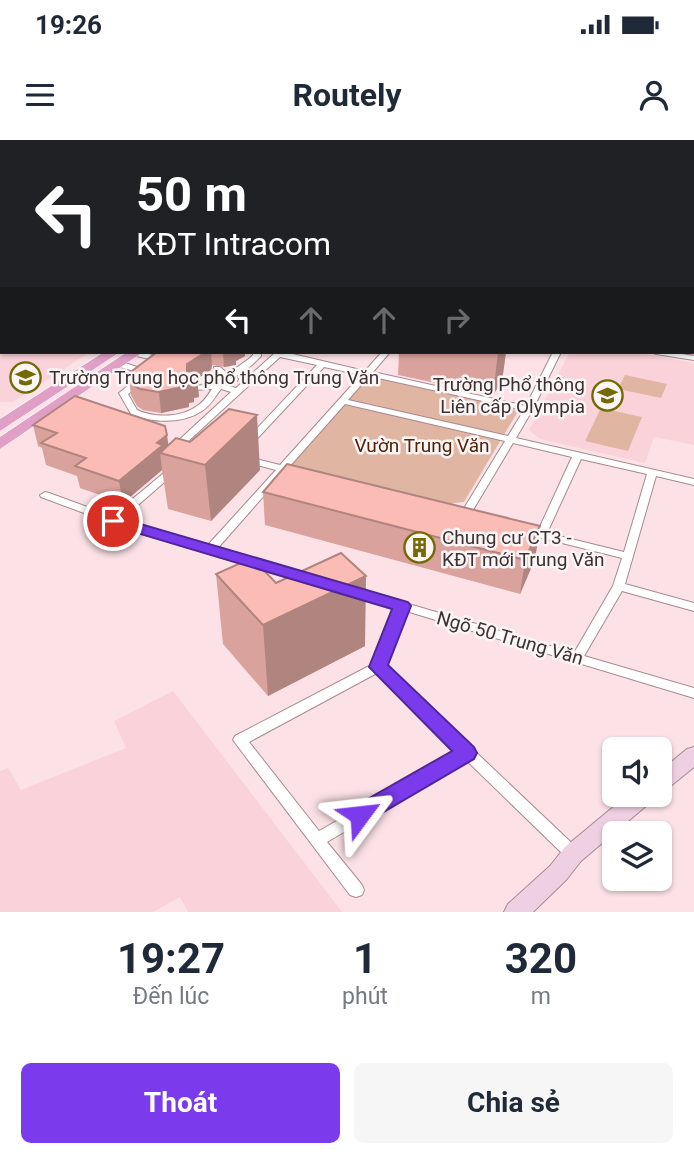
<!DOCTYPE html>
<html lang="vi">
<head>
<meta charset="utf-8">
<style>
	:root { --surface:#fff; --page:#f6f6f7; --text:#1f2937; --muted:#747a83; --accent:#7c3aed }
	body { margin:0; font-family:Roboto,sans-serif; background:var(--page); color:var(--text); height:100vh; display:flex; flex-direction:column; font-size:26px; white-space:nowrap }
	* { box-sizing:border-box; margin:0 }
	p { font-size:23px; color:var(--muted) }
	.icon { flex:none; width:38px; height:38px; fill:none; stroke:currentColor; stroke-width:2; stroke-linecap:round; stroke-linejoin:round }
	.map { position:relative; height:772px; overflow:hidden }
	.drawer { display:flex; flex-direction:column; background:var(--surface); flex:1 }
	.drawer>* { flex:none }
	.top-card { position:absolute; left:0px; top:0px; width:695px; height:214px; box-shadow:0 2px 5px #0004; background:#202124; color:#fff; overflow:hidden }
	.buttons { position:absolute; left:602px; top:597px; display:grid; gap:14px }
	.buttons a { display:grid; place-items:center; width:70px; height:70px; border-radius:10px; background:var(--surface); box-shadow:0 2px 5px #0004; font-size:35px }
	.pin { position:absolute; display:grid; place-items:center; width:60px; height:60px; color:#fff; margin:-30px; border:4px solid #fff; border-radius:50%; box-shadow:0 2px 7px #0007 }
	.me { position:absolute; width:77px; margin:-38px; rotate:60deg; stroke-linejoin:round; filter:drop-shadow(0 0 5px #0008) }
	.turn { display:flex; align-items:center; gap:24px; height:147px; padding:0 21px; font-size:32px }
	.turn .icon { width:91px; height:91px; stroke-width:2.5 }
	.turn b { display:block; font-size:49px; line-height:60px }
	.lanes { display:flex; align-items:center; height:66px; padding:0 21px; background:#0003; justify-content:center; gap:35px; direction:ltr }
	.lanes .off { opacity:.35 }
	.eta { display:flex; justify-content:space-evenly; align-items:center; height:119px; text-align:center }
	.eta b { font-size:42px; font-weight:700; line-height:49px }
	.action { display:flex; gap:14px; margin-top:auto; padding:14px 21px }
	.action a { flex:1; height:80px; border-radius:10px; background:var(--accent); color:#fff; font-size:28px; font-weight:700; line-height:80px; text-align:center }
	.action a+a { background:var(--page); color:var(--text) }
	.status { display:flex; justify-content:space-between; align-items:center; height:49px; padding:0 35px; background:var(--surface); direction:ltr }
	.status svg { height:19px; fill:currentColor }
	header { display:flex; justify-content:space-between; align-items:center; height:91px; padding:0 21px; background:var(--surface); font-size:32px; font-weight:700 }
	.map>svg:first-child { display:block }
</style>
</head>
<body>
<div class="status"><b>19:26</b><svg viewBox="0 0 49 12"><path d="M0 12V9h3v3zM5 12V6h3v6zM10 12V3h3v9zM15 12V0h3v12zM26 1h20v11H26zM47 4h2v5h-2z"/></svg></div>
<header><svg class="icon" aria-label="menu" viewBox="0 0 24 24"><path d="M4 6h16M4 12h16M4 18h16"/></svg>Routely<svg class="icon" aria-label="person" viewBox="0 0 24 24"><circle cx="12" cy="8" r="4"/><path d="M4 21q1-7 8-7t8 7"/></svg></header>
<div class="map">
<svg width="694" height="772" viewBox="0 0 694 772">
	<rect width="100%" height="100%" fill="#fce2e7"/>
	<g fill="#fad2d9">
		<polygon points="0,192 2,212 90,212 13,262 0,262"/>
		<polygon points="570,212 633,212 694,223 694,305 654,297 645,323 540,299 529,290"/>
		<polygon points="173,551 342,772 188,772 180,757 153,772 0,772 0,631 8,628 21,650 126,608 114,581"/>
	</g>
	<g fill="#e0b6a3">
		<polygon points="367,234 520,268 464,362 425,366 284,329"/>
		<polygon points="625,235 667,244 661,258 618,249"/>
		<polygon points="601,268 642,277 628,311 585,301"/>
	</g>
	<polygon fill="#dfb4df" points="64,0 312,0 47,2"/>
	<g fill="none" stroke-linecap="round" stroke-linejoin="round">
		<defs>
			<g id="street">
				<polygon points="0,0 4,0 1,2"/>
				<polygon points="454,0 476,2 459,2"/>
				<polygon points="500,0 506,0 507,2 502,2"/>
				<polygon points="551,0 557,0 556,2 551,2"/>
				<rect x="693" y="22" width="1" height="4"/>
				<rect x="693" y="35" width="1" height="4"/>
				<rect x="693" y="54" width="1" height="5"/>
				<rect x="693" y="72" width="1" height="4"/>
				<polygon points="132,212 140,212 166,218 167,220 163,222 132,215"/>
				<path d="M253,212H261V216L252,225L235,237L238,239L237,241H230L225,245L236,248L276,212H284L365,231L382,212H390L373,232L526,266L553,212H561L533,269L516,298L694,339V345L656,336L625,444L694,463V471L622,451L584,516L694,548V558L406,471L385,526L578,709L581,714L578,719L573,721L568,719L466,620L327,702L362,745L364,750L362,755L356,757L350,755L233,600L235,596L373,524L395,468L351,455L349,452L351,449L355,448L574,513L613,446L622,418L522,393L521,391L526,388L538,391L572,317L513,303L470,375L465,378L460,375L505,301L345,264L289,327L297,329L299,331L297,333L285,332L217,409L310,435L312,438L306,442L135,392L41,357L40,355L45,352L49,353L112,376L171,327H177L179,329L177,331L121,380L143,388L207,406L276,330L245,322L243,320L245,318L248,317L280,325L361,235L324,227L253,303L250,304L245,301L247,299L317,225L280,217L184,305L181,306L176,303L178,301L231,252L221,249C215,257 210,266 202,271C183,284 151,283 131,274L119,253L139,237H145V241L128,254L137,270C154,278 181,278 197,266C204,262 208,255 212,249L191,250V246L216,244L223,238L214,231V227H220L228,234L250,218L253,215ZM369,236L524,270L508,296L348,260ZM581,319L647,334L624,412L547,393ZM377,533L458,612L319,691L249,602Z"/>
				<polygon points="652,212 670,212 694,216 694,220 656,214"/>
				<polygon points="116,222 122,222 152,232 151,234 148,235 116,226"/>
			</g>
			<g id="secondary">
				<rect x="0" y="67" width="2" height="6"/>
				<rect x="693" y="78" width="1" height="6"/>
				<polygon points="694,607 694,627 667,649 660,652 660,631 687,609"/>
				<polygon points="629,654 655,654 653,660 581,721 566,740 533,772 504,772 508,764 550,726 565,707"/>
			</g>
			<g id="primary">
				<polygon points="360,0 369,0 359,2"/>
				<polygon points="104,212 120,212 0,291 0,279"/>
				<polygon points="127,212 143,212 0,309 0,297"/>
			</g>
		</defs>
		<use href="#street" stroke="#a7898f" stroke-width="2"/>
		<use href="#secondary" stroke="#a7898f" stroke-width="2"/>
		<use href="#primary" stroke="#fff" stroke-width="1"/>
		<use href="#street" fill="#fff" fill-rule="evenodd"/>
		<use href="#secondary" fill="#efd0e2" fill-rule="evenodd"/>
		<use href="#primary" fill="#e0a0c6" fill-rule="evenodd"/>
	</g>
	<g fill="#d9a29d">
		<polygon points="157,212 245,212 245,216 236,221 236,225 224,227 212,225 211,230 197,239 199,257 194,258 194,262 189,263 189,267 161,273 143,270 137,266 131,255 128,234"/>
		<polygon points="399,212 506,212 502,241 493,255 398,235"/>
		<polygon points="33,285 169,305 260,330 211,381 168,369 162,330 123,363 80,348 77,336 46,325 42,308 38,306"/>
		<polygon points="263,352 540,386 535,419 520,454 265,385"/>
		<polygon points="216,434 276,443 365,506 268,556 223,504"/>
	</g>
	<g fill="#b0847f">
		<polygon points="206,212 211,212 212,225 211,230 197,239 199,257 194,258 194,262 189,263 189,267 161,273 159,252 185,242 187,224"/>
		<polygon points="223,212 245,212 245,216 236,221 236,225 224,227"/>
		<polygon points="498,212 506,212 502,241 493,255"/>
		<polygon points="257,275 260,330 211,381 205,325"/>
		<polygon points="167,295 170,316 160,313 162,330 123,363 119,341 157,303"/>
		<polygon points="540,386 535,419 520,454 525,420"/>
		<polygon points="366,436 365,506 268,556 263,485"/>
	</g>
	<g fill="#fcbcb6" stroke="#b0847f" stroke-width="2">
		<polygon points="157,212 206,212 187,224 187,231 194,232 196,236 190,237 192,241 185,242 187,246 159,252 140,249 133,245 128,234"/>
		<polygon points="75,256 165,286 167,295 157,303 163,305 119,341 75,326 86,318 41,303 57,293 33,285"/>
		<polygon points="229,269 257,275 205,325 160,313 176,298 190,302"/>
		<polygon points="287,324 540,386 525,420 263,352"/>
		<polygon points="341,413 366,436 263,485 216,434 252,418 276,443"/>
	</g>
	<polygon fill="#7c3aed" stroke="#51269a" stroke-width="2" points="113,376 408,462 411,466 388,525 474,607 477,613 474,619 368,681 360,684 352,681 349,675 352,668 452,611 369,527 392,469 107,384 105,381"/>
	<defs>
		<symbol id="school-ring" viewBox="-11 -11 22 22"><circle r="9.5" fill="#fcf5f6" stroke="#736a03" stroke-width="1.5"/><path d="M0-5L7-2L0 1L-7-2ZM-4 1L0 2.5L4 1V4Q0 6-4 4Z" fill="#736a03"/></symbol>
		<symbol id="building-ring" viewBox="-11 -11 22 22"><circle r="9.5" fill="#fcf5f6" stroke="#736a03" stroke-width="1.5"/><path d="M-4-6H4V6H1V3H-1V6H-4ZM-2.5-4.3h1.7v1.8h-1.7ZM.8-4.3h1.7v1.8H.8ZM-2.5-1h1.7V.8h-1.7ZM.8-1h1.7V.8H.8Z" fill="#736a03"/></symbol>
	</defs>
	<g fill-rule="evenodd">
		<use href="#school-ring" x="8" y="220" width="35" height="35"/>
		<use href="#school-ring" x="590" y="238" width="35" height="35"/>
		<use href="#building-ring" x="402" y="390" width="35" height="35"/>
	</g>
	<g text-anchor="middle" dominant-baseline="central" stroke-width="5" stroke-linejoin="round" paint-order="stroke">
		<g font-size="19" fill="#3d3133" stroke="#fcf5f6" text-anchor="start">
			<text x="49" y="237">Trường Trung học phổ thông Trung Văn</text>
			<text x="585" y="244" text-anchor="end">Trường Phổ thông<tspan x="585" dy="22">Liên cấp Olympia</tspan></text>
			<text x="442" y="397">Chung cư CT3 -<tspan x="442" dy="22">KĐT mới Trung Văn</tspan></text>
		</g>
		<g font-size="19" fill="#552208" stroke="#fcf5f6">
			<text x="422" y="305">Vườn Trung Văn</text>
		</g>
		<g font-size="19" fill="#3d3133" stroke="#fcf5f6">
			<text transform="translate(510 498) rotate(16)">Ngõ 50 Trung Văn</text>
		</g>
	</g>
</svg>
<div class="buttons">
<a><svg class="icon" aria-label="sound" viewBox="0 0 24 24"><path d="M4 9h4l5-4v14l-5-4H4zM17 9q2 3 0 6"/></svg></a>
<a><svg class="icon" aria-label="layers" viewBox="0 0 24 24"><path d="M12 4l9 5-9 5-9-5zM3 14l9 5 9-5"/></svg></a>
</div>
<div class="pin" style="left:113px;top:381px;background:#d93025"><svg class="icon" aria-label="arrive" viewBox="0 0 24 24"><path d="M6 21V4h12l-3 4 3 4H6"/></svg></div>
<svg class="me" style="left:360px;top:675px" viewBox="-20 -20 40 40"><path d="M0-17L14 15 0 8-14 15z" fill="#7c3aed" stroke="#fff" stroke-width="4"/></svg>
<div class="top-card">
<div class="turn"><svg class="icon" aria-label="left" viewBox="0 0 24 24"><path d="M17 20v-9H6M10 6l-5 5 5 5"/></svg><div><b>50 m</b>KĐT Intracom</div></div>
<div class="lanes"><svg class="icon" aria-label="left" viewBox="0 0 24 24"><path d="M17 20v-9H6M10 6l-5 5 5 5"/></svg><svg class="icon off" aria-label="ahead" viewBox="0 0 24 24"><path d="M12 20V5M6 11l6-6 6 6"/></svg><svg class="icon off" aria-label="ahead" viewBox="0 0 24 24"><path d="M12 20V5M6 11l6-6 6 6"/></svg><svg class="icon off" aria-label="right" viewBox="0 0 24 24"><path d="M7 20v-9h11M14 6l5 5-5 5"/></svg></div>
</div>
</div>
<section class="drawer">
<div class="eta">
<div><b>19:27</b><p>Đến lúc</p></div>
<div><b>1</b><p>phút</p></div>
<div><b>320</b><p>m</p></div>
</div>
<div class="action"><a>Thoát</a><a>Chia sẻ</a></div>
</section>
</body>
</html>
